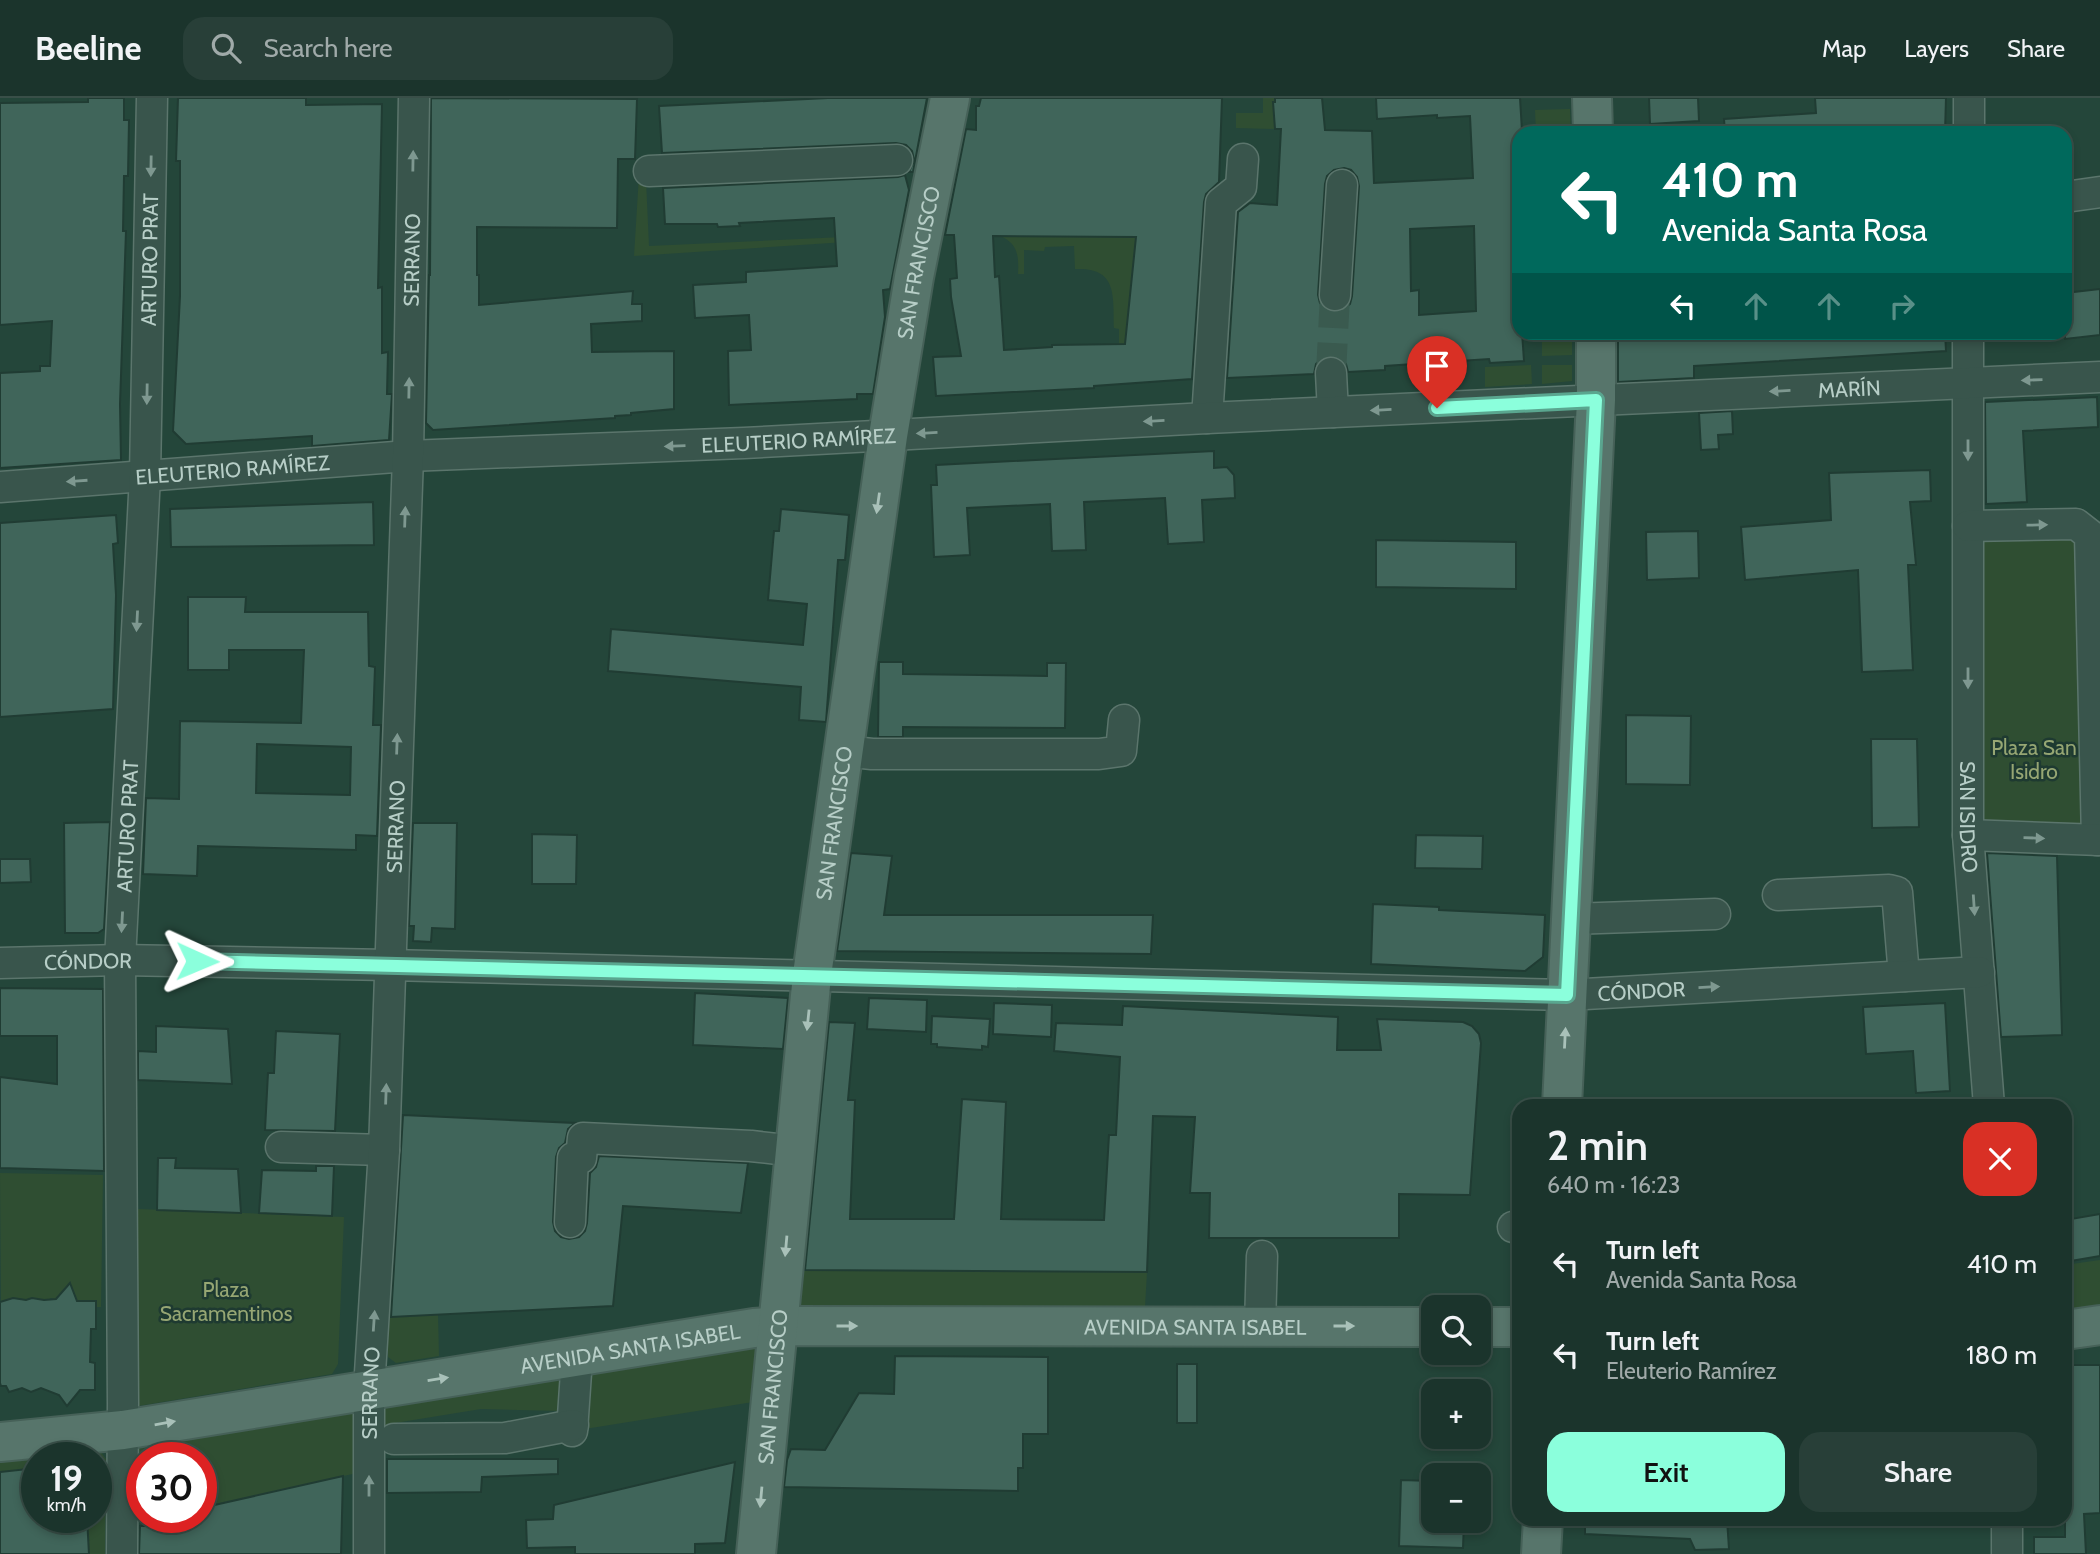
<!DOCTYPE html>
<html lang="en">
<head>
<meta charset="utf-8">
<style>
	:root { --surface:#1b342c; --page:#283f38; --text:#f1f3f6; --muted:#a0aaa9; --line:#394f48; --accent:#8bffdc }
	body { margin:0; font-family:Cabin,sans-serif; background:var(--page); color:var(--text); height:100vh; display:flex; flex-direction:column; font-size:26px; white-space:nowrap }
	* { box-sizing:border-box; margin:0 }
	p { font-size:23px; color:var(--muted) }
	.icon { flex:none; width:38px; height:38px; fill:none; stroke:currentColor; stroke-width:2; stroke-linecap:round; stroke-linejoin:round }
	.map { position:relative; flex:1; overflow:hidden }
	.drawer { position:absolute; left:1512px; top:1001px; width:560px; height:427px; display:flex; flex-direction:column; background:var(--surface); border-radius:21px; box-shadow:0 4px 10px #0003,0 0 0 2px var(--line) }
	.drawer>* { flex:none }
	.guide { position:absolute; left:1512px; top:28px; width:560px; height:214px; border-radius:21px; box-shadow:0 4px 10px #0003,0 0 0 2px var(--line); background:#00695c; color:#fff; overflow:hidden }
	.buttons { position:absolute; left:1421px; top:1197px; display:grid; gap:14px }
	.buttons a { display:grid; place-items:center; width:70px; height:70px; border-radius:14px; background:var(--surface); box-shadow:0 4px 10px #0003,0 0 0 2px var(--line); font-size:35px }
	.speed { position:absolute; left:21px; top:1344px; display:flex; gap:14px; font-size:35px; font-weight:700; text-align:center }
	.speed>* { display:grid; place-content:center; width:91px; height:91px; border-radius:50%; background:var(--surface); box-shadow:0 4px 10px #0003,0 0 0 2px var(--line); line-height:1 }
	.speed small { font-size:18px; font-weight:400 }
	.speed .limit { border:10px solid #d22; background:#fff; color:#111 }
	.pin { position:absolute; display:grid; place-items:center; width:60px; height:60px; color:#fff; margin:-72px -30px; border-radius:50% 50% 50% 0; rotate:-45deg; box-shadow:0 0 7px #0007 }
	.pin .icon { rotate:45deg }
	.me { position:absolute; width:77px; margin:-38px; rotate:91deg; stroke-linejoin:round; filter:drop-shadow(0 0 5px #0008) }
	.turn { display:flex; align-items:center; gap:24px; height:147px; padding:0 35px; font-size:32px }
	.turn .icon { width:91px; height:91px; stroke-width:2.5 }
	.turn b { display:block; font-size:49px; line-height:60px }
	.lanes { display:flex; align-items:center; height:66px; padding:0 35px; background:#0003; justify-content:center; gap:35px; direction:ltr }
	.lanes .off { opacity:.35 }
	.round { display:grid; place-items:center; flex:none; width:74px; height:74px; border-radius:21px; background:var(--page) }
	.head { display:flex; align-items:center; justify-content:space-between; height:119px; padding:0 35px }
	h1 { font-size:42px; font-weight:600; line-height:52px }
	.primary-button { display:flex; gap:14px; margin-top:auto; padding:14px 35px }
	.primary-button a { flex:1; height:80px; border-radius:21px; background:var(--accent); color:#111; font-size:28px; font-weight:600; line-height:80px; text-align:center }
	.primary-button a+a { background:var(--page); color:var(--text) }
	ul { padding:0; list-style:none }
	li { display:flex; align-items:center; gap:21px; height:91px; padding:0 35px }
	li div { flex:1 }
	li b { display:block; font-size:26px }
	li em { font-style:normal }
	header { display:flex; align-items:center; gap:42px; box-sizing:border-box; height:98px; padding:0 35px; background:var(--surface); border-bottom:2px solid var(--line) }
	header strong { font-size:33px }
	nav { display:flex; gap:38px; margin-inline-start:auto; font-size:24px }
	.search { width:490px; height:63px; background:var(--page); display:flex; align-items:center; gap:18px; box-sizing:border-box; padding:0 24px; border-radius:21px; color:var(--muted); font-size:26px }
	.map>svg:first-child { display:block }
</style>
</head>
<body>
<header>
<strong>Beeline</strong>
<div class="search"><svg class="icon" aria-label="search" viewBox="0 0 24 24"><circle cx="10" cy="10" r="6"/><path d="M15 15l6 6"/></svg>Search here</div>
<nav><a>Map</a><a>Layers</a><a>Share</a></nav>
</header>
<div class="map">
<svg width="2100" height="1456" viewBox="0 0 2100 1456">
	<rect width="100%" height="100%" fill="#24463a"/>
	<g fill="#2f4e32" fill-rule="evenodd">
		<polygon points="1263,0 1275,0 1275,4 1273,4 1275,31 1236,30 1236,15 1263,15"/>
		<polygon points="1570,11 1571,35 1536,35 1535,12"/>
		<polygon points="645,60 649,148 908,136 907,140 634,158 640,61"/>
		<path d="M1000,138L1136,139L1125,249L1119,248V231L1114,230C1113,198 1118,169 1075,171L1074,148L1045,149L1044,153L1024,152V176H1018C1019,159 1018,145 1000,138Z"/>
		<polygon points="1542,235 1572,235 1572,257 1542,258"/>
		<polygon points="1531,267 1532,286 1485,289 1485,269"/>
		<polygon points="1542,267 1572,267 1572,283 1542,286"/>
		<polygon points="2077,432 2087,725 1983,727 1977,435"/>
		<polygon points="0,1075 103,1077 101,1209 96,1209 95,1203 75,1203 75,1198 71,1192 57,1203 51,1200 45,1204 32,1200 26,1204 13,1200 1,1206"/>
		<polygon points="138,1111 344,1119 338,1266 332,1276 138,1308 133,1302"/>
		<polygon points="2100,1162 2100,1211 2065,1217 2065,1167"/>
		<polygon points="802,1172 1147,1174 1145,1209 800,1213"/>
		<polygon points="438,1216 439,1258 396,1265 388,1259 388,1219"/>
		<polygon points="754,1249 760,1255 753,1304 560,1335 561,1313 481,1311 395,1325 378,1347 377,1313 392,1300"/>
		<polygon points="357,1303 357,1375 201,1410 201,1360 142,1360 142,1419 159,1419 135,1424 136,1341"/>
		<path d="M96,1348L106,1361L105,1456H0V1354ZM37,1360H96V1419H37Z"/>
	</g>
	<g fill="#40655a" stroke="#203c33" stroke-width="2" fill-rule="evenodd">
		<polygon points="88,0 124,0 124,22 129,22 128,78 124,78 123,133 126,133 120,306 121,362 0,370 0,275 40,273 40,268 50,268 52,223 0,227 0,5 88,4"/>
		<polygon points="178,0 306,0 306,7 382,6 378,190 382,189 382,255 388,254 387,296 392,296 389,342 312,348 312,338 186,346 173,333 180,198 180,63 176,63"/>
		<polygon points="431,0 637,1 635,61 618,61 617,130 477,129 477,177 479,177 479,207 633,193 632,206 642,206 642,223 591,226 592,254 674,253 674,311 631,315 631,317 615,318 615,320 433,332 426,325 429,177 430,177"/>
		<polygon points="828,0 927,0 913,74 909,74 914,62 912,53 906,47 896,45 662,55 659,8"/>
		<path d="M981,0H1222L1219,84L1206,96L1204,104L1192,281L1094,288V290L936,298L933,259L961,258L951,199L950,181L957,180L954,137H945L966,31L976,32V8H979ZM993,138L1136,139L1125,246L1052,247V249L1004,252L999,178L995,179Z"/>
		<path d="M1275,0H1322L1325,32L1372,33L1374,85L1473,80L1470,18L1437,20V17L1377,21L1376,0H1520L1522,33L1519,35V234H1522L1524,263L1490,265L1489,261L1385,268V272L1348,274L1346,266L1340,260L1329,258L1321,261L1316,266L1314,276L1227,280L1238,114L1250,105L1277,107L1281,31H1275L1273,4H1275ZM1344,70L1351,72L1357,79L1359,88L1352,198L1350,206L1343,212L1333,214L1325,211L1320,205L1318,197L1325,86L1327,78L1334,72ZM1474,128L1476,213L1419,217V192L1411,193L1410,131Z"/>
		<polygon points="1649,0 1698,0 1699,23 1650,26"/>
		<polygon points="1815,0 1946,0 1945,35 1725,35 1724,21 1816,15"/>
		<polygon points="905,77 909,92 890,191 883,192 885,219 873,296 857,296 857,301 729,307 728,253 751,252 749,217 695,220 693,187 746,184 746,174 837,168 834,120 739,125 740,128 718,129 717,126 665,126 663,90 898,79"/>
		<polygon points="2100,191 2100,237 2065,241 2065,195"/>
		<polygon points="1618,234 1945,234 1946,253 1694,268 1694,280 1618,284"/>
		<polygon points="2097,299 2098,329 2023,333 2027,404 1986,406 1985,304"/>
		<polygon points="1732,313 1733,336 1718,337 1719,351 1701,352 1699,315"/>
		<polygon points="1214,353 1214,370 1227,369 1234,377 1235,400 1202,402 1204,444 1168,446 1165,400 1084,404 1086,452 1052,453 1050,406 967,410 970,457 934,459 931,387 937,387 936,367"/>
		<polygon points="1930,372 1931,403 1910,404 1916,467 1908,467 1913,572 1862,574 1858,472 1745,482 1741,429 1831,422 1829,375"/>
		<polygon points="373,404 374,447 171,449 170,411"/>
		<polygon points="781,411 849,417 845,462 838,462 826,624 799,622 801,589 608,573 611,531 803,547 807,506 768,502 774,433 779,433"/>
		<polygon points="116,417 118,445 113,446 116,497 113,611 0,619 0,425"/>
		<polygon points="1698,433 1699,480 1647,482 1646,434"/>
		<polygon points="1376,442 1516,444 1516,491 1376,489"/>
		<path d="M188,499H246L245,514H368L369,568L375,569L373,627H381L377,738L356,737V752L198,748L197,778L143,776L146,700L179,701L180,623L301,625L304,552H229V572H188ZM257,646L351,649L350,697L256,695Z"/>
		<polygon points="879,564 903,564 903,576 1047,578 1047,565 1066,565 1065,630 903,629 903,639 878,639"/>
		<polygon points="1626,617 1691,618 1690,687 1626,686"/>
		<polygon points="1871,641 1917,641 1919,729 1872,730"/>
		<polygon points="110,724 104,831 98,835 65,835 64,725"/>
		<polygon points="413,725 457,725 455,831 432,830 431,844 413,843 414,828 409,828"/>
		<polygon points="532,736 577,737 576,786 532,786"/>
		<polygon points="1416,737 1483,738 1482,771 1415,770"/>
		<polygon points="851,755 892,758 884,817 1153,817 1151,856 837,853"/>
		<polygon points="1987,755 2057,758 2062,937 2001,939"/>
		<polygon points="0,761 30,761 31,784 0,785"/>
		<polygon points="1373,806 1439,809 1439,812 1545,817 1543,859 1525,873 1371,866"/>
		<polygon points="0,890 103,891 104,1073 0,1070 0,979 57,986 57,938 0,938"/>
		<polygon points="695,895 788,900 783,951 693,947"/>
		<polygon points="869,900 927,902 926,934 867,931"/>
		<polygon points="994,905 1052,907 1051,939 993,936"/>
		<polygon points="1945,905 1950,993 1916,995 1913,953 1866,956 1863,909"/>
		<polygon points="1123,908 1338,919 1337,952 1381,952 1377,921 1463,924 1472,928 1479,936 1481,945 1470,1097 1399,1096 1399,1140 1209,1140 1210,1095 1190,1095 1195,1019 1153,1018 1147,1174 805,1172 829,924 855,925 848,1002 855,1002 850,1121 954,1121 962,1001 1006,1004 1001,1121 1104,1122 1109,1037 1116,1037 1120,959 1054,953 1056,925 1122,927"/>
		<polygon points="932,918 990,921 988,949 982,948 982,952 937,949 937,946 931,946"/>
		<polygon points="156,928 228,931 232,986 138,982 138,953 156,954"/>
		<polygon points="276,933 340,936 335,1033 265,1032 268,975 274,975"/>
		<polygon points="403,1017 575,1025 568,1031 565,1045 559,1050 556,1059 553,1124 555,1133 561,1139 569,1141 579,1139 585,1133 587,1125 590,1075 596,1069 599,1058 748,1065 741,1115 623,1108 613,1208 391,1219"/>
		<polygon points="158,1060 176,1060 175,1070 238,1071 241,1115 157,1112"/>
		<polygon points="316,1068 334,1068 332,1118 259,1115 262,1072 316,1073"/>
		<polygon points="2100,1116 2100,1158 2065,1164 2065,1122"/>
		<polygon points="70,1185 77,1203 96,1203 96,1231 91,1231 90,1264 95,1265 95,1292 80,1292 67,1308 59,1297 41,1290 31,1294 22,1290 9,1294 6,1288 1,1288 0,1285 0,1204 13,1200 26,1202 32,1200 44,1202 56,1201"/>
		<polygon points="895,1258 1048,1259 1048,1336 1023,1336 1023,1370 1018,1370 1018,1393 784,1389 787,1362 791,1351 825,1352 859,1295 894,1296"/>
		<rect x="1177" y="1266" width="20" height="59"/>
		<polygon points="2065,1267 2100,1267 2100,1415 2084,1416 2086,1456 2034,1456 2034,1439 2065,1439"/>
		<polygon points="387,1361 558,1361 558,1376 482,1379 481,1394 387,1395"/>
		<polygon points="735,1364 725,1445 695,1446 695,1456 575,1456 575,1449 527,1450 526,1422 553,1421 554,1407"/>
		<polygon points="37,1370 37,1419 87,1419 89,1456 0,1456 0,1374"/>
		<polygon points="343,1378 341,1456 139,1456 140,1428 152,1428 152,1419 201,1419 201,1410"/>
		<polygon points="1401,1382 1433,1383 1433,1423 1464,1423 1463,1450 1399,1448"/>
		<polygon points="1585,1421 1727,1421 1729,1451 1695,1452 1690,1441 1585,1436"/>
	</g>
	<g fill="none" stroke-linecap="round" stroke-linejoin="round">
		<polyline stroke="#3a5a4f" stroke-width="30" stroke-dasharray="30 15" stroke-linecap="butt" points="1331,275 1335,197"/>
		<defs>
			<g id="minor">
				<polyline points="1969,35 1969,0"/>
				<polyline points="649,73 897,62"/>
				<polyline points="2065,99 2100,94"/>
				<polyline points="1335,197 1342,87"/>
				<path id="s1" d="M1968,234V737L1989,1008"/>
				<polyline points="1331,275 1333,314"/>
				<polyline points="1207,320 1221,105 1241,89 1243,61"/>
				<path id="s2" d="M0,389L408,358L744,345L1207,320L2100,279"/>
				<polyline points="1968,428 2076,426 2090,437 2097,742"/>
				<polyline points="844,653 872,656 1099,656 1121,653 1124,622"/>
				<polyline points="1968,737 2100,742"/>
				<polyline points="1778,797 1889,792 1897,794 1904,878"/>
				<polyline points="1571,821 1715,816"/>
				<path id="s3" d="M0,865L120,862L389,867L1567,897L1979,874"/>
				<polyline points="281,1049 384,1052"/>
				<polyline points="570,1124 573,1060 581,1060 583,1040 751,1048 795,1053"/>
				<polyline points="1513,1129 1519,1129"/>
				<polyline points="1260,1228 1262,1158"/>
				<polyline points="572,1333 577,1260"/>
				<polyline points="394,1341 505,1340 573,1327"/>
				<path id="s4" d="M122,1456L123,1305L120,862L145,378L152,0"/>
				<path id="s5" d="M369,1456V1291L384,1052L408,358L414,0"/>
				<polyline points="2007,1456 2007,1421"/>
			</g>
			<g id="major">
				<polyline points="1592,0 1593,35"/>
				<polyline points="1562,1008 1596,302 1596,234"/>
				<polyline points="1479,1229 1519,1229"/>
				<polyline points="2065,1232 2100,1227"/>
				<path id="s6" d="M0,1344L123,1332L754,1230L779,1228L1433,1229"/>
				<path id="s7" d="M756,1456L812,877L888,338L914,179L950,0"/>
				<polyline points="1541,1456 1543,1421"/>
			</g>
		</defs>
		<use href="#minor" stroke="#5b756c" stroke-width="33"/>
		<use href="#major" stroke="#466158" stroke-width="42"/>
		<use href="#minor" stroke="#39554c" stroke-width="30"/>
		<use href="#major" stroke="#57756b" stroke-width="38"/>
	</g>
	<defs><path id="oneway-solid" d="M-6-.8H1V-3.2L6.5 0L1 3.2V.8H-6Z" transform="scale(1.75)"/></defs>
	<g fill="#7e9890">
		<use href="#oneway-solid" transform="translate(413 63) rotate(-89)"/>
		<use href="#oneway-solid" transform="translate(151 68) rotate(91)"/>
		<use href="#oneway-solid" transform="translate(2032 282) rotate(178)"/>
		<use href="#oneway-solid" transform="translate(409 290) rotate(-89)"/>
		<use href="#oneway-solid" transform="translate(1780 293) rotate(177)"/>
		<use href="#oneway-solid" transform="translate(147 296) rotate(91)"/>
		<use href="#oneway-solid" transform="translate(1381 312) rotate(177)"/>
		<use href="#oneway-solid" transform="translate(1154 323) rotate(177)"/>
		<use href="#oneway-solid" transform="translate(927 335) rotate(177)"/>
		<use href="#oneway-solid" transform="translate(675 348) rotate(178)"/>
		<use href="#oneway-solid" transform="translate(1968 352) rotate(90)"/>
		<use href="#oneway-solid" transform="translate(77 383) rotate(176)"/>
		<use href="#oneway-solid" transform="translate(405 419) rotate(-88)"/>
		<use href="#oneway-solid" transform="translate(2037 427) rotate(-1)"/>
		<use href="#oneway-solid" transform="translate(137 523) rotate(93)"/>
		<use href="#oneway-solid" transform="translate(1968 580) rotate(90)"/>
		<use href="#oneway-solid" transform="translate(397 646) rotate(-88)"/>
		<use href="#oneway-solid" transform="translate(2034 740) rotate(2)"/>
		<use href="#oneway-solid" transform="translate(1974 807) rotate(86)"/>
		<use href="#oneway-solid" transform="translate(122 824) rotate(93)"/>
		<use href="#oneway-solid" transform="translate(1709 889) rotate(-3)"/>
		<use href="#oneway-solid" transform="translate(386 996) rotate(-88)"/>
		<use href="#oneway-solid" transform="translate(374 1223) rotate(-86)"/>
		<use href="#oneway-solid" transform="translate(369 1388) rotate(-90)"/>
	</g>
	<g fill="#a9c1b9">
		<use href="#oneway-solid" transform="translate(878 405) rotate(98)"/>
		<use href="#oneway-solid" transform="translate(808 922) rotate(96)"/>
		<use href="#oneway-solid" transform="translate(1565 940) rotate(-87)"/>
		<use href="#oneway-solid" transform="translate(786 1148) rotate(95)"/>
		<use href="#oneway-solid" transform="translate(847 1228)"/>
		<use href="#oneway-solid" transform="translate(1344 1228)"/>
		<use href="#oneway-solid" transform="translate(438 1281) rotate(-9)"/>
		<use href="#oneway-solid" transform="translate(165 1325) rotate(-10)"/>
		<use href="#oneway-solid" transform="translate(761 1399) rotate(95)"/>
	</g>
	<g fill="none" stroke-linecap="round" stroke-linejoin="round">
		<defs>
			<polyline id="route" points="197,863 1567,897 1596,302 1437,310"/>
		</defs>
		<use href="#route" stroke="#5aa68f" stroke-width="18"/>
		<use href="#route" stroke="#8bffdc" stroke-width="12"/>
	</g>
	<g text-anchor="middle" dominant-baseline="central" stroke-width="5" stroke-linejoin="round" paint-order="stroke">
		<g font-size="21" fill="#b7cec7" stroke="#1e3a31">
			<text stroke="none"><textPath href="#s4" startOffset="1295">ARTURO PRAT</textPath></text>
			<text stroke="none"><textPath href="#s5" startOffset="1295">SERRANO</textPath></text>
			<text stroke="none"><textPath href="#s7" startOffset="1302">SAN FRANCISCO</textPath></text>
			<text stroke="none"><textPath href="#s2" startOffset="1852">MARÍN</textPath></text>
			<text stroke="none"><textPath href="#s2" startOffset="800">ELEUTERIO RAMÍREZ</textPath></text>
			<text stroke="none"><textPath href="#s2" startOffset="233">ELEUTERIO RAMÍREZ</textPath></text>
			<text stroke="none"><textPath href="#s1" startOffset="485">SAN ISIDRO</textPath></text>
			<text stroke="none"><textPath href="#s7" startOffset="735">SAN FRANCISCO</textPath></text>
			<text stroke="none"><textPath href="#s4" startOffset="728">ARTURO PRAT</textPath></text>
			<text stroke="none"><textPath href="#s5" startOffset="728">SERRANO</textPath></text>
			<text stroke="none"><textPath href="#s3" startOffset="88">CÓNDOR</textPath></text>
			<text stroke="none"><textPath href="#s3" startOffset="1642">CÓNDOR</textPath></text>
			<text stroke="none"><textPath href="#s6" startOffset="1204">AVENIDA SANTA ISABEL</textPath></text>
			<text stroke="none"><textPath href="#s6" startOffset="637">AVENIDA SANTA ISABEL</textPath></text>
			<text stroke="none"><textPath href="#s7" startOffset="168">SAN FRANCISCO</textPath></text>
			<text stroke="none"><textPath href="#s5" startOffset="161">SERRANO</textPath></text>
		</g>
		<g font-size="21" fill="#96a673" stroke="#1e3a31">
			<text x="2034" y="649">Plaza San<tspan x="2034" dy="24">Isidro</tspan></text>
			<text x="226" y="1191">Plaza<tspan x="226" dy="24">Sacramentinos</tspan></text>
		</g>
	</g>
</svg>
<div class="buttons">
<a><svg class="icon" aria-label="search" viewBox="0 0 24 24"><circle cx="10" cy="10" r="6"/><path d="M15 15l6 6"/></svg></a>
<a>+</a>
<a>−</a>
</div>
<div class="speed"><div>19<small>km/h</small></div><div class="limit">30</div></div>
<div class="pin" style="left:1437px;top:310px;background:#d93025"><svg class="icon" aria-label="arrive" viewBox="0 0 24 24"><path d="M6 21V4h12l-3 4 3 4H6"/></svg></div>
<svg class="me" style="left:197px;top:863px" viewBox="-20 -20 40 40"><path d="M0-17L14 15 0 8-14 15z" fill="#8bffdc" stroke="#fff" stroke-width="4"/></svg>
<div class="guide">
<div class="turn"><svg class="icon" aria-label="left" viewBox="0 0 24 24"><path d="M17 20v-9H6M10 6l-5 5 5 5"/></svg><div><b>410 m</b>Avenida Santa Rosa</div></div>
<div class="lanes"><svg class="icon" aria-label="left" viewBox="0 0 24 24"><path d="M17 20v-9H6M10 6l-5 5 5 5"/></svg><svg class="icon off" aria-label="ahead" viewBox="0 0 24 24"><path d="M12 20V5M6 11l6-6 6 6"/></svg><svg class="icon off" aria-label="ahead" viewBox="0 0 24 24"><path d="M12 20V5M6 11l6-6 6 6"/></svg><svg class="icon off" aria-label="right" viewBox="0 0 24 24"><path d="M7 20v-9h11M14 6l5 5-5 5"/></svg></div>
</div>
<section class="drawer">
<div class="head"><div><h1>2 min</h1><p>640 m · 16:23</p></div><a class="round" style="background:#d93025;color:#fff"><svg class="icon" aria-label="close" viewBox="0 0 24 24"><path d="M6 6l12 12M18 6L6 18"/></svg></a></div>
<ul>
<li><svg class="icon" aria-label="left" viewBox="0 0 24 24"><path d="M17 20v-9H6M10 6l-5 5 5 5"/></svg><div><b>Turn left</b><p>Avenida Santa Rosa</p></div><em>410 m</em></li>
<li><svg class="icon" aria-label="left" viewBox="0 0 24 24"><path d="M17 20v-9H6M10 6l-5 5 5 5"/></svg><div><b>Turn left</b><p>Eleuterio Ramírez</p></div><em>180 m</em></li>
</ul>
<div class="primary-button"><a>Exit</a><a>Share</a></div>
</section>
</div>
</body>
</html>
